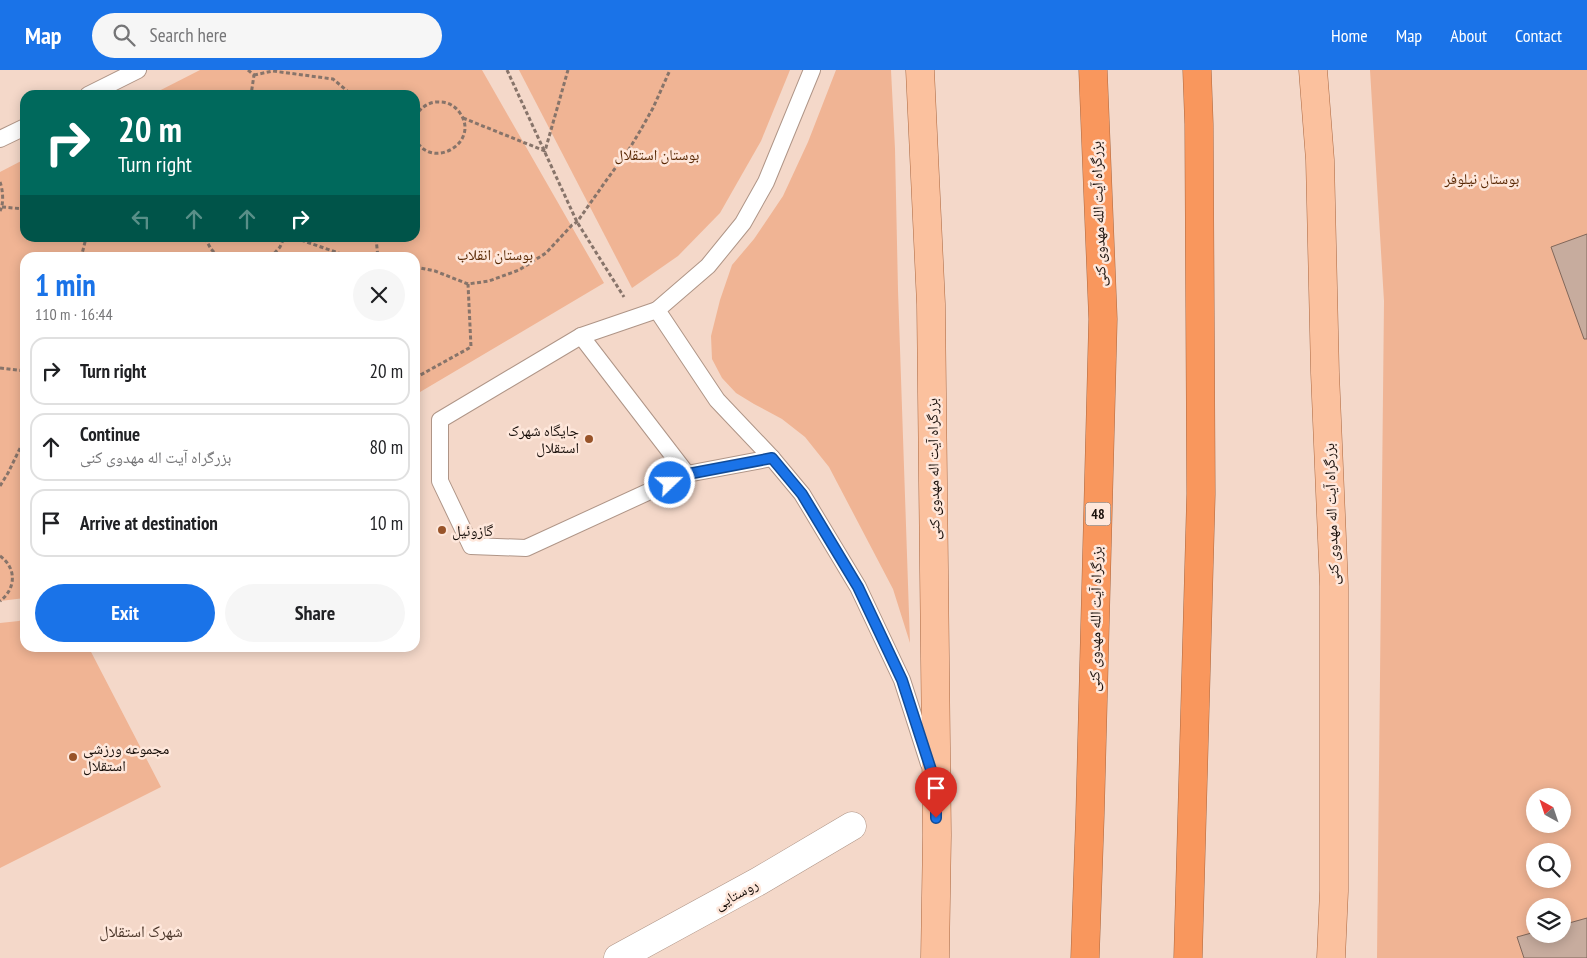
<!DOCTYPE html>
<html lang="en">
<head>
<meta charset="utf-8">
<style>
	:root { --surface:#fff; --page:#f6f6f6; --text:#202124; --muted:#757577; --line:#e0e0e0; --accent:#1a73e8 }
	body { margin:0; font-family:"PT Sans Narrow","Noto Naskh Arabic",sans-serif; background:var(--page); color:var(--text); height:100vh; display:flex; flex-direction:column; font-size:19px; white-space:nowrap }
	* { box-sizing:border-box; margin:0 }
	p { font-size:16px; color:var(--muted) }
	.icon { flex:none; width:28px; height:28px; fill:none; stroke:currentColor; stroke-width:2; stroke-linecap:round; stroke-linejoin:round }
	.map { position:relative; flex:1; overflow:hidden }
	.sheet { position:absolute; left:20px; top:182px; width:400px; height:400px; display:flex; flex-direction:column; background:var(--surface); border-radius:15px; box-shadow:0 2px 12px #0003 }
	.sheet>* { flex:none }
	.top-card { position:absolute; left:20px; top:20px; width:400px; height:152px; border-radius:15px; box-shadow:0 2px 12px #0003; background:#00695c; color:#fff; overflow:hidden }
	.needle { width:32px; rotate:320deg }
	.tools { position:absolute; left:1526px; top:718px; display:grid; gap:10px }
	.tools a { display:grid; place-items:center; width:45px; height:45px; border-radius:50%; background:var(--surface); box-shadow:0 2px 12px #0003; font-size:25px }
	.pin { position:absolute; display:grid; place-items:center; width:42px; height:42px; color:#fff; margin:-51px -21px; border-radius:50% 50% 50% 0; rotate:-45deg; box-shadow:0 0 5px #0007 }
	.pin .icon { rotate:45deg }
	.me { position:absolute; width:55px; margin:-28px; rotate:68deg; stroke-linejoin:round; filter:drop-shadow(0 0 4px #0008) }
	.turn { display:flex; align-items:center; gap:18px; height:105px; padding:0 15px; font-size:22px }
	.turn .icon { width:65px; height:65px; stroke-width:2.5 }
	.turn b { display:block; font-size:35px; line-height:42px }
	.lanes { display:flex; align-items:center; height:48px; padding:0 15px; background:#0003; justify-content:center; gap:25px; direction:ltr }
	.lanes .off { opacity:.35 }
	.round { display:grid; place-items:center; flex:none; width:52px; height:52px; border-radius:26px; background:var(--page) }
	.headline { display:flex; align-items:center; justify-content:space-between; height:85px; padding:0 15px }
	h1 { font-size:30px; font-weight:600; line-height:38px; color:var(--accent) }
	.action { display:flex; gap:10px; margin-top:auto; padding:10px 15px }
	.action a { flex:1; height:58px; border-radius:30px; background:var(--accent); color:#fff; font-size:20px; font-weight:600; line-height:58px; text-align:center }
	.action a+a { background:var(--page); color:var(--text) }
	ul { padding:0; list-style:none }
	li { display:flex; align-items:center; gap:15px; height:68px; margin:0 10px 8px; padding:0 5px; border:2px solid var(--line); border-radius:15px }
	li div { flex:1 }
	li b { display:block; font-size:19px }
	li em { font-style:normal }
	header { display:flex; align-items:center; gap:30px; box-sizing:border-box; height:70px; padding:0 25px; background:var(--accent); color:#fff }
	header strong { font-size:24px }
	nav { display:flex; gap:28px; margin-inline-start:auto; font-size:18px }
	.search { width:350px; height:45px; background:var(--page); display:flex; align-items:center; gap:12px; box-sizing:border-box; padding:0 18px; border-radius:28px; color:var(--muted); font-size:19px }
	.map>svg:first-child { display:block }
</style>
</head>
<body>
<header>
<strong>Map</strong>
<div class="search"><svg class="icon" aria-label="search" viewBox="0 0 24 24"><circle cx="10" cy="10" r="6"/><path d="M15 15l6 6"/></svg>Search here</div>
<nav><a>Home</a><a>Map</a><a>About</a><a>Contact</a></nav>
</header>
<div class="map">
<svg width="1587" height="888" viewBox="0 0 1587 888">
	<rect width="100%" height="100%" fill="#f4d8c9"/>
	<g fill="#f0b494" fill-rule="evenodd">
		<polygon points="200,0 482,0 604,213 415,325 415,188 25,188 25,528 0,531 0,102 25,89 25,168 415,168 415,25 151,25"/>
		<polygon points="519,0 790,0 761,71 720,143 678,186 632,218"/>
		<polygon points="836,0 891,0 895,79 898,220 910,573 893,519 829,397 805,367 782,349 754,334 736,323 722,308 712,289 711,266 720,230 732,195 754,169 783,126 808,72"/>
		<path d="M1370,0H1587V888H1377L1384,231ZM1535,726H1562V754H1535ZM1535,781H1562V809H1535ZM1535,836H1562V864H1535Z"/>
		<polygon points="25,548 25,578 89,578 161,717 0,798 0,553 19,551"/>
	</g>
	<g fill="#c7ac9e" stroke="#80675a">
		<polygon points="1587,164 1587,269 1584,269 1551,177"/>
		<polygon points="1587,848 1587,888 1524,888 1517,867 1535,862 1535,864 1562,864 1562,855"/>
	</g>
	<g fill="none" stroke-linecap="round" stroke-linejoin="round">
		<defs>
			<g id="lane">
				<polyline points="812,0 766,112 743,153 708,196 657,240 717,330 772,388 802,424 858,517 902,610 929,694"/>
				<polyline points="88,25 138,0"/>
				<polyline points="0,69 25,57"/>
				<polyline points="657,240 581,266 440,350 440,411 471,476 526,478 687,404 772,388"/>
				<polyline points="581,266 687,404"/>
			</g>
			<polyline id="street" points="618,888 759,811 852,756"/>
			<g id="primary">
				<polyline points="920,0 931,234 937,765 935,888"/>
				<polyline points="1313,0 1320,90 1325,303 1334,516 1334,821 1331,888"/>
			</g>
			<g id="highway">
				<polyline points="1085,888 1090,745 1103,249 1093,0"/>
				<polyline points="1188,888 1201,424 1199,54 1197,0"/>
			</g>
		</defs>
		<use href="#lane" stroke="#af9587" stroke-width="18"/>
		<use href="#street" stroke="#af9587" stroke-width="29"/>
		<use href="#primary" stroke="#aa6740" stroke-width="29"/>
		<use href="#highway" stroke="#aa6740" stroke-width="29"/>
		<g stroke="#87746a" stroke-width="3" stroke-dasharray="4 2.5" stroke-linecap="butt">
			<polyline points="248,0 254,5 251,25"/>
			<polyline points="507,0 577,152 624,227"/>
			<polyline points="254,5 273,1 333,9 352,25"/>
			<path d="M415,47C420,38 429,31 440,32C448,32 455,36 460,43C481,73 430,102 415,68"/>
			<polyline points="463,48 545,81 568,0"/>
			<path d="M0,112C3,120 4,134 0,141"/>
			<polyline points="2,137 25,139"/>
			<polyline points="205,168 211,179 219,188"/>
			<polyline points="295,168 353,188"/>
			<polyline points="376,168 378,188"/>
			<polyline points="81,188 86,168"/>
			<polyline points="270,188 280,177 284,168"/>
			<polyline points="415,197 435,201 468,214 489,211 519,200 546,183 572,155 577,152 608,108 628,81 640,61 653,38 670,0"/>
			<polyline points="0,298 25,301"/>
			<polyline points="415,308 471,277 468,214"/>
			<polyline points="0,416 8,403 25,368"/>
			<path d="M0,486C17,498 16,519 0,531"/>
		</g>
		<use href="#lane" stroke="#fff" stroke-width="16"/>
		<use href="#street" stroke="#fff" stroke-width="28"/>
		<use href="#primary" stroke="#fbc19e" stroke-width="28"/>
		<use href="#highway" stroke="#f9975d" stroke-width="28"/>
	</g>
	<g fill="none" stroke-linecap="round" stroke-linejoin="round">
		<defs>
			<polyline id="route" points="670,413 688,404 772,388 802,424 858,517 902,610 936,715 936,748"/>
		</defs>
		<use href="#route" stroke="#114b97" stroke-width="12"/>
		<use href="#route" stroke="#1a73e8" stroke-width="9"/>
	</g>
	<g fill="#985328" stroke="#fee7db" stroke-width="2">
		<circle cx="589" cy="369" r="5"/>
		<circle cx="442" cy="460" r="5"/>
		<circle cx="73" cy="687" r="5"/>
	</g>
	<g text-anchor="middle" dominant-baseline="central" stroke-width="5" stroke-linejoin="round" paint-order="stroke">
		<rect fill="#fee7db" stroke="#5d5049" stroke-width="1" x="1085.5" y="432.5" width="25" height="23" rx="4"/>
		<g font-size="14" font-weight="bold" fill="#180f0a">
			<text x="1098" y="444">48</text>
		</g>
		<g font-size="15" fill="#592804" stroke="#fee7db">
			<text x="657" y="84">بوستان استقلال</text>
			<text x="1482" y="108">بوستان نیلوفر</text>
			<text x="495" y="184">بوستان انقلاب</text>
		</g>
		<g font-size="15" fill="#180f0a" stroke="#fee7db">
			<text transform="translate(1098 144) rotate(-92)">بزرگراه آیت الله مهدوی کنی</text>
			<text transform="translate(933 399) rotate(-91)">بزرگراه آیت اله مهدوی کنی</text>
			<text transform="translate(1331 444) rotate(-92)">بزرگراه آیت اله مهدوی کنی</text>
			<text transform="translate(1095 549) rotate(-89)">بزرگراه آیت الله مهدوی کنی</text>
			<text transform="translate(736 824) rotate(-29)">روستایی</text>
		</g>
		<g font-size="15" fill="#180f0a" stroke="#fee7db" text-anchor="start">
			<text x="579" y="360" text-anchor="end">جایگاه شهرک<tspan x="579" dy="17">استقلال</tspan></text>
			<text x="452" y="460">گازوئیل</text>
			<text x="83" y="678">مجموعه ورزشی<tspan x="83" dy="17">استقلال</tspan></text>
		</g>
		<g font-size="16" fill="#4b362a" stroke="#fee7db">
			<text x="141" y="861">شهرک استقلال</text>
		</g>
	</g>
</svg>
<div class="tools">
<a><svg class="needle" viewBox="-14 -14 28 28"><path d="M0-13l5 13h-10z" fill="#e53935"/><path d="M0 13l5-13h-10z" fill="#757577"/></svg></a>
<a><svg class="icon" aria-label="search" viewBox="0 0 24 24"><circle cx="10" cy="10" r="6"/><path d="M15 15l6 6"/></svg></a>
<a><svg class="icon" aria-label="layers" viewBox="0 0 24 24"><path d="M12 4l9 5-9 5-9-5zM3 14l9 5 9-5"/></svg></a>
</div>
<div class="pin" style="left:936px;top:748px;background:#d93025"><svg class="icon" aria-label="arrive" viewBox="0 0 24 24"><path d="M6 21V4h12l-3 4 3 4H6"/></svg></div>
<svg class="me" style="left:670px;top:413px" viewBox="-20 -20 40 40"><circle r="17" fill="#1a73e8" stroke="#fff" stroke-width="3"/><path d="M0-11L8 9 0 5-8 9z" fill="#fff"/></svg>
<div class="top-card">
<div class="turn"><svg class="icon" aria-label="right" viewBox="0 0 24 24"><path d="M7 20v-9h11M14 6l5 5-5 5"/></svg><div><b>20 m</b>Turn right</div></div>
<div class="lanes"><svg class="icon off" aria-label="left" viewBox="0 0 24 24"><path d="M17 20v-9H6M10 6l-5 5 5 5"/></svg><svg class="icon off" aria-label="ahead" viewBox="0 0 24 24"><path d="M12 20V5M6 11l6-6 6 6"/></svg><svg class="icon off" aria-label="ahead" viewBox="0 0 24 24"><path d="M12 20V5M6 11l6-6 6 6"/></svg><svg class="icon" aria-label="right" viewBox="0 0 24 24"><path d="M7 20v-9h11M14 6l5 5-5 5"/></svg></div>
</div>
<section class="sheet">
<div class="headline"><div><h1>1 min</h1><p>110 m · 16:44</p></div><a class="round"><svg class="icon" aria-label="close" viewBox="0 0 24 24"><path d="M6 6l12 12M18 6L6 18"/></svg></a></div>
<ul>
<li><svg class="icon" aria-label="right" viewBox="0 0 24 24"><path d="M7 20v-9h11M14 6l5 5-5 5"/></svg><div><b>Turn right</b></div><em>20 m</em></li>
<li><svg class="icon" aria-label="ahead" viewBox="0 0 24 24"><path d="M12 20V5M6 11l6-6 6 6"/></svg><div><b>Continue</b><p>بزرگراه آیت اله مهدوی کنی</p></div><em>80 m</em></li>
<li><svg class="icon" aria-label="arrive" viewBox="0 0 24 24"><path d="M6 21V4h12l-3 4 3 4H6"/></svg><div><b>Arrive at destination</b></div><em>10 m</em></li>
</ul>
<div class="action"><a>Exit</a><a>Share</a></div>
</section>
</div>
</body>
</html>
